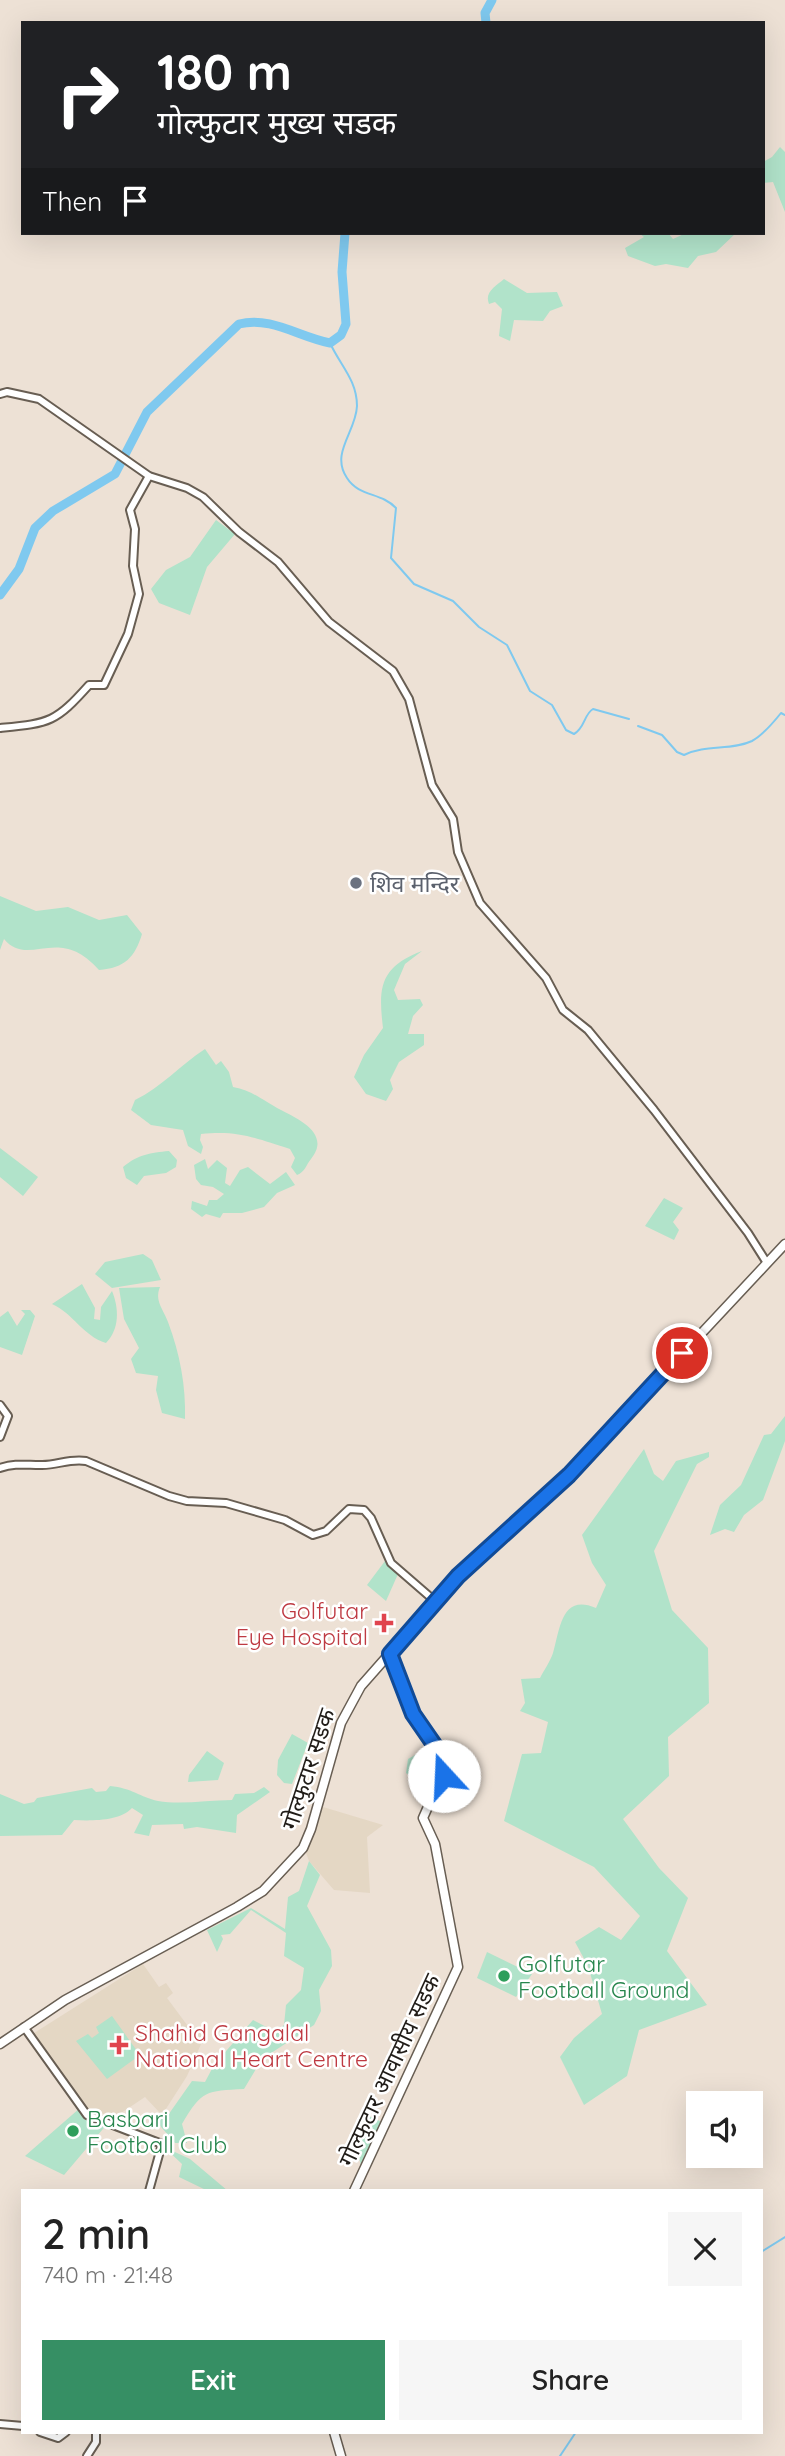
<!DOCTYPE html>
<html lang="en">
<head>
<meta charset="utf-8">
<style>
	:root { --surface:#fff; --page:#f6f6f6; --text:#222; --muted:#767676; --accent:#368f64 }
	body { margin:0; font-family:Quicksand,"Noto Sans Devanagari",sans-serif; background:var(--page); color:var(--text); height:100vh; display:flex; flex-direction:column; font-size:26px; white-space:nowrap }
	* { box-sizing:border-box; margin:0 }
	p { font-size:23px; color:var(--muted) }
	.icon { flex:none; width:38px; height:38px; fill:none; stroke:currentColor; stroke-width:2; stroke-linecap:round; stroke-linejoin:round }
	.map { position:relative; flex:1; overflow:hidden }
	.side { position:absolute; left:21px; top:2189px; width:742px; height:245px; display:flex; flex-direction:column; background:var(--surface); border-radius:0px; box-shadow:0 7px 28px #0002 }
	.side>* { flex:none }
	.hud { position:absolute; left:21px; top:21px; width:744px; height:214px; border-radius:0px; box-shadow:0 7px 28px #0002; background:#202124; color:#fff; overflow:hidden }
	.controls { position:absolute; left:686px; top:2091px; display:grid; gap:14px }
	.controls a { display:grid; place-items:center; width:77px; height:77px; border-radius:0px; background:var(--surface); box-shadow:0 7px 28px #0002; font-size:35px }
	.pin { position:absolute; display:grid; place-items:center; width:60px; height:60px; color:#fff; margin:-30px; border:4px solid #fff; border-radius:50%; box-shadow:0 2px 7px #0007 }
	.me { position:absolute; width:77px; margin:-38px; rotate:340deg; stroke-linejoin:round; filter:drop-shadow(0 0 5px #0008) }
	.turn { display:flex; align-items:center; gap:24px; height:147px; padding:0 21px; font-size:32px }
	.turn .icon { width:91px; height:91px; stroke-width:2.5 }
	.turn b { display:block; font-size:49px; line-height:60px }
	.then { display:flex; align-items:center; height:66px; padding:0 21px; background:#0003; gap:14px; font-size:26px }
	.round { display:grid; place-items:center; flex:none; width:74px; height:74px; border-radius:0px; background:var(--page) }
	.summary { display:flex; align-items:center; justify-content:space-between; height:119px; padding:0 21px }
	h1 { font-size:42px; font-weight:600; line-height:52px }
	.button { display:flex; gap:14px; margin-top:auto; padding:14px 21px }
	.button a { flex:1; height:80px; border-radius:0px; background:var(--accent); color:#fff; font-size:28px; font-weight:600; line-height:80px; text-align:center }
	.button a+a { background:var(--page); color:var(--text) }
	.map>svg:first-child { display:block }
</style>
</head>
<body>
<div class="map">
<svg width="785" height="2456" viewBox="0 0 785 2456">
	<rect width="100%" height="100%" fill="#ede1d5"/>
	<g fill="#e4d7c4">
		<polygon points="323,1807 383,1825 367,1837 370,1893 334,1890 309,1861 306,1853"/>
		<polygon points="143,1964 159,1987 166,1983 173,1993 167,1998 193,2033 196,2031 205,2035 187,2076 162,2115 145,2097 112,2119 103,2119 99,2114 84,2112 31,2035"/>
	</g>
	<g fill="#b1e3ca">
		<polygon points="780,147 785,152 785,212 773,182 763,183 763,162 772,157"/>
		<polygon points="639,233 668,233 673,239 686,233 736,233 716,252 698,256 688,268 666,264 655,266 628,256 625,248 644,237"/>
		<path d="M504,279L527,293L557,292L563,306L550,311L543,321L514,320L510,341L499,336L502,309L495,302L489,304C484,292 496,286 504,279Z"/>
		<polygon points="216,520 235,534 207,567 190,615 159,603 151,589 166,570 190,557"/>
		<path d="M0,896L36,911L68,907L99,920L127,915L142,934C135,957 125,968 99,970C58,923 29,969 4,939L0,950Z"/>
		<path d="M422,951L405,964L394,990L398,1000L420,999L423,1005L413,1016L408,1034H424V1045L399,1062L390,1080L393,1089L386,1101L366,1094L354,1077L364,1055L383,1028C378,987 380,967 422,951Z"/>
		<path d="M205,1049L216,1065L221,1061L229,1072L233,1087C254,1091 263,1101 281,1110C300,1120 331,1134 311,1159C306,1165 305,1172 297,1175L291,1167L295,1158L290,1149C255,1138 238,1130 201,1134L200,1140L203,1147L201,1154L188,1146L183,1130L151,1125L131,1110L135,1100C162,1087 180,1065 205,1049Z"/>
		<polygon points="0,1148 38,1177 23,1196 0,1177"/>
		<path d="M169,1151L177,1160L176,1167L166,1173L144,1176L137,1185L126,1178L123,1167C139,1154 150,1153 169,1151Z"/>
		<polygon points="205,1159 208,1169 217,1160 227,1168 225,1183 230,1186 240,1170 248,1167 270,1184 286,1172 295,1185 277,1193 264,1207 242,1213 223,1213 220,1218 206,1214 202,1217 191,1209 192,1201 207,1206 209,1200 217,1200 224,1194 213,1187 201,1185 196,1179 194,1165"/>
		<polygon points="664,1198 683,1208 673,1222 679,1230 674,1240 645,1226"/>
		<polygon points="143,1254 152,1260 161,1280 112,1288 95,1274 105,1262"/>
		<path d="M82,1284L95,1308L94,1319L100,1320L101,1307L112,1291C119,1308 120,1329 106,1343C83,1336 74,1314 52,1304Z"/>
		<path d="M160,1287C154,1301 164,1310 168,1322C180,1354 186,1386 185,1419L162,1413L156,1390L158,1376L136,1373L131,1359L139,1348L124,1319L119,1288Z"/>
		<polygon points="21,1310 30,1310 35,1316 22,1355 0,1347 0,1317 8,1311 17,1326 25,1314"/>
		<polygon points="785,1416 785,1441 763,1500 744,1515 734,1532 725,1529 710,1535 720,1505 741,1485 764,1435 771,1434"/>
		<path d="M644,1449L654,1474L663,1481L676,1461L709,1452V1457L697,1464L654,1551L672,1610L708,1648L709,1703L668,1737L669,1776L623,1819L659,1868L688,1898L667,1951L707,2005L639,2030L627,2076L584,2105L560,2057L574,2038L602,2014L588,1966L575,1942L599,1927L621,1940L640,1916L594,1867L504,1821L522,1754L541,1753L548,1722L520,1711L525,1703L521,1679L540,1678C544,1670 550,1662 553,1653C560,1630 561,1593 596,1608L606,1585L592,1563L582,1535Z"/>
		<polygon points="385,1561 398,1574 386,1601 367,1585"/>
		<polygon points="292,1734 308,1743 292,1784 284,1783 277,1775 278,1760"/>
		<polygon points="431,1746 442,1769 433,1792 406,1773 408,1759"/>
		<polygon points="207,1751 224,1763 218,1780 188,1782 189,1775"/>
		<path d="M110,1786C132,1788 140,1797 158,1801C181,1805 208,1800 232,1800L235,1794L254,1793L264,1787L270,1792L237,1815L236,1833L197,1827L184,1829L183,1824L152,1825L149,1836L134,1833L143,1815L132,1808C120,1821 92,1821 74,1820L62,1835L0,1836V1794L24,1804L34,1802L37,1798L92,1788L96,1792L106,1791Z"/>
		<path d="M309,1861L320,1875L307,1906L331,1950L332,1966L319,1990L321,2011L314,2025L262,2059L244,2089C206,2091 202,2090 182,2124L187,2143H175L155,2120L166,2118L192,2081L205,2082L214,2065L253,2020L276,2032L284,2025L286,2005L301,1990L304,1968L284,1956L286,1933L251,1910L230,1934L221,1935L223,1939L217,1952L207,1930L251,1908L285,1929L288,1897L299,1891Z"/>
		<polygon points="487,1952 532,1974 516,1997 477,1978"/>
		<polygon points="112,2016 140,2055 107,2079 76,2041 88,2034 92,2038 99,2033 96,2027"/>
		<polygon points="80,2108 108,2123 64,2175 25,2156"/>
		<polygon points="362,2113 382,2122 361,2165 352,2135"/>
		<polygon points="164,2147 190,2159 228,2191 208,2191 179,2177 182,2164"/>
	</g>
	<g fill="none" stroke-linecap="round" stroke-linejoin="round">
		<g stroke="#7fc9ef" stroke-width="2">
			<path d="M330,343C340,365 357,380 357,406C356,432 330,453 347,478C359,497 381,492 396,508L391,558L414,584L453,601L479,627L507,645L530,691L552,705L566,730L574,734C585,728 584,714 593,709L629,719"/>
			<path d="M638,726L662,735L677,752L684,755C706,744 731,751 752,741C763,735 773,723 781,713L785,715"/>
			<polyline points="761,2252 785,2237"/>
			<polyline points="560,2456 576,2432"/>
		</g>
		<g stroke="#7fc9ef" stroke-width="9">
			<polyline points="486,23 485,13 492,0"/>
			<path d="M0,595L19,569L35,528L53,511L115,474L147,412L239,324C271,316 299,337 330,343L341,335L346,324L342,272L345,233"/>
		</g>
		<defs>
			<g id="minor">
				<polyline points="0,394 7,392 39,399 149,476 187,488 203,497 239,532 278,562 329,622 393,671 409,699 432,785 453,819 458,852 480,903 546,978 563,1010 588,1030 654,1110 748,1233 767,1263"/>
				<path d="M0,728C50,723 55,723 89,685H104L128,634L139,594L133,566L135,529L130,510L149,476"/>
				<polyline points="0,1405 8,1416 0,1437"/>
				<path d="M0,1468C15,1463 25,1465 40,1465C56,1466 69,1458 86,1461L169,1496L187,1501L226,1503L285,1520L313,1535L326,1531L349,1509L364,1510L371,1518L391,1563L436,1602"/>
				<polyline points="24,2027 87,2115 162,2144 149,2191"/>
				<polyline points="0,2424 23,2426"/>
				<polyline points="40,2432 58,2438 66,2432"/>
				<polyline points="87,2456 96,2442 96,2432"/>
			</g>
			<g id="major">
				<polyline points="0,2044 65,2000 237,1907 263,1891 303,1848 311,1829 341,1723 361,1686 458,1576 569,1475 785,1244"/>
				<polyline points="354,2191 458,1967 435,1844 423,1818 446,1766 421,1730 404,1698 390,1654"/>
				<polyline points="334,2432 341,2456"/>
			</g>
		</defs>
		<use href="#minor" stroke="#685e53" stroke-width="10"/>
		<use href="#major" stroke="#685e53" stroke-width="11"/>
		<use href="#minor" stroke="#fff" stroke-width="6"/>
		<use href="#major" stroke="#fff" stroke-width="8"/>
	</g>
	<g fill="none" stroke-linecap="round" stroke-linejoin="round">
		<defs>
			<polyline id="route" points="444,1776 446,1766 442,1756 413,1714 390,1654 458,1576 569,1475 682,1353"/>
		</defs>
		<use href="#route" stroke="#114b97" stroke-width="18"/>
		<use href="#route" stroke="#1a73e8" stroke-width="12"/>
	</g>
	<circle fill="#6b7280" stroke="#fff" stroke-width="2.5" cx="356" cy="883" r="7"/>
	<g fill="#e0444e" stroke="#fff" stroke-width="2.5">
		<path d="M380.5 1612.5h7v7h7v7h-7v7h-7v-7h-7v-7h7z"/>
		<path d="M115.5 2034.5h7v7h7v7h-7v7h-7v-7h-7v-7h7z"/>
	</g>
	<g fill="#2e9e5b" stroke="#fff" stroke-width="2.5">
		<circle cx="504" cy="1976" r="7"/>
		<circle cx="73" cy="2131" r="7"/>
	</g>
	<g text-anchor="middle" dominant-baseline="central" stroke-width="5" stroke-linejoin="round" paint-order="stroke">
		<g font-size="23" fill="#5b616d" stroke="#fff" text-anchor="start">
			<text x="370" y="883">शिव मन्दिर</text>
		</g>
		<g font-size="23" fill="#be3a42" stroke="#fff" text-anchor="end">
			<text x="368" y="1610">Golfutar<tspan x="368" dy="26">Eye Hospital</tspan></text>
			<text x="135" y="2032" text-anchor="start">Shahid Gangalal<tspan x="135" dy="26">National Heart Centre</tspan></text>
		</g>
		<g font-size="23" fill="#201c18" stroke="#fff">
			<text transform="translate(308 1769) rotate(-72)">गोल्फुटार सडक</text>
			<text transform="translate(389 2070) rotate(-65)">गोल्फुटार आवासीय सडक</text>
		</g>
		<g font-size="23" fill="#27864d" stroke="#fff" text-anchor="start">
			<text x="518" y="1963">Golfutar<tspan x="518" dy="26">Football Ground</tspan></text>
			<text x="87" y="2118">Basbari<tspan x="87" dy="26">Football Club</tspan></text>
		</g>
	</g>
</svg>
<div class="controls">
<a><svg class="icon" aria-label="sound" viewBox="0 0 24 24"><path d="M4 9h4l5-4v14l-5-4H4zM17 9q2 3 0 6"/></svg></a>
</div>
<div class="pin" style="left:682px;top:1353px;background:#d93025"><svg class="icon" aria-label="arrive" viewBox="0 0 24 24"><path d="M6 21V4h12l-3 4 3 4H6"/></svg></div>
<svg class="me" style="left:444px;top:1776px" viewBox="-20 -20 40 40"><circle r="19" fill="#fff"/><path d="M0-13L10 11 0 6-10 11z" fill="#1a73e8"/></svg>
<div class="hud">
<div class="turn"><svg class="icon" aria-label="right" viewBox="0 0 24 24"><path d="M7 20v-9h11M14 6l5 5-5 5"/></svg><div><b>180 m</b>गोल्फुटार मुख्य सडक</div></div>
<div class="then">Then<svg class="icon" aria-label="arrive" viewBox="0 0 24 24"><path d="M6 21V4h12l-3 4 3 4H6"/></svg></div>
</div>
<section class="side">
<div class="summary"><div><h1>2 min</h1><p>740 m · 21:48</p></div><a class="round"><svg class="icon" aria-label="close" viewBox="0 0 24 24"><path d="M6 6l12 12M18 6L6 18"/></svg></a></div>
<div class="button"><a>Exit</a><a>Share</a></div>
</section>
</div>
</body>
</html>
